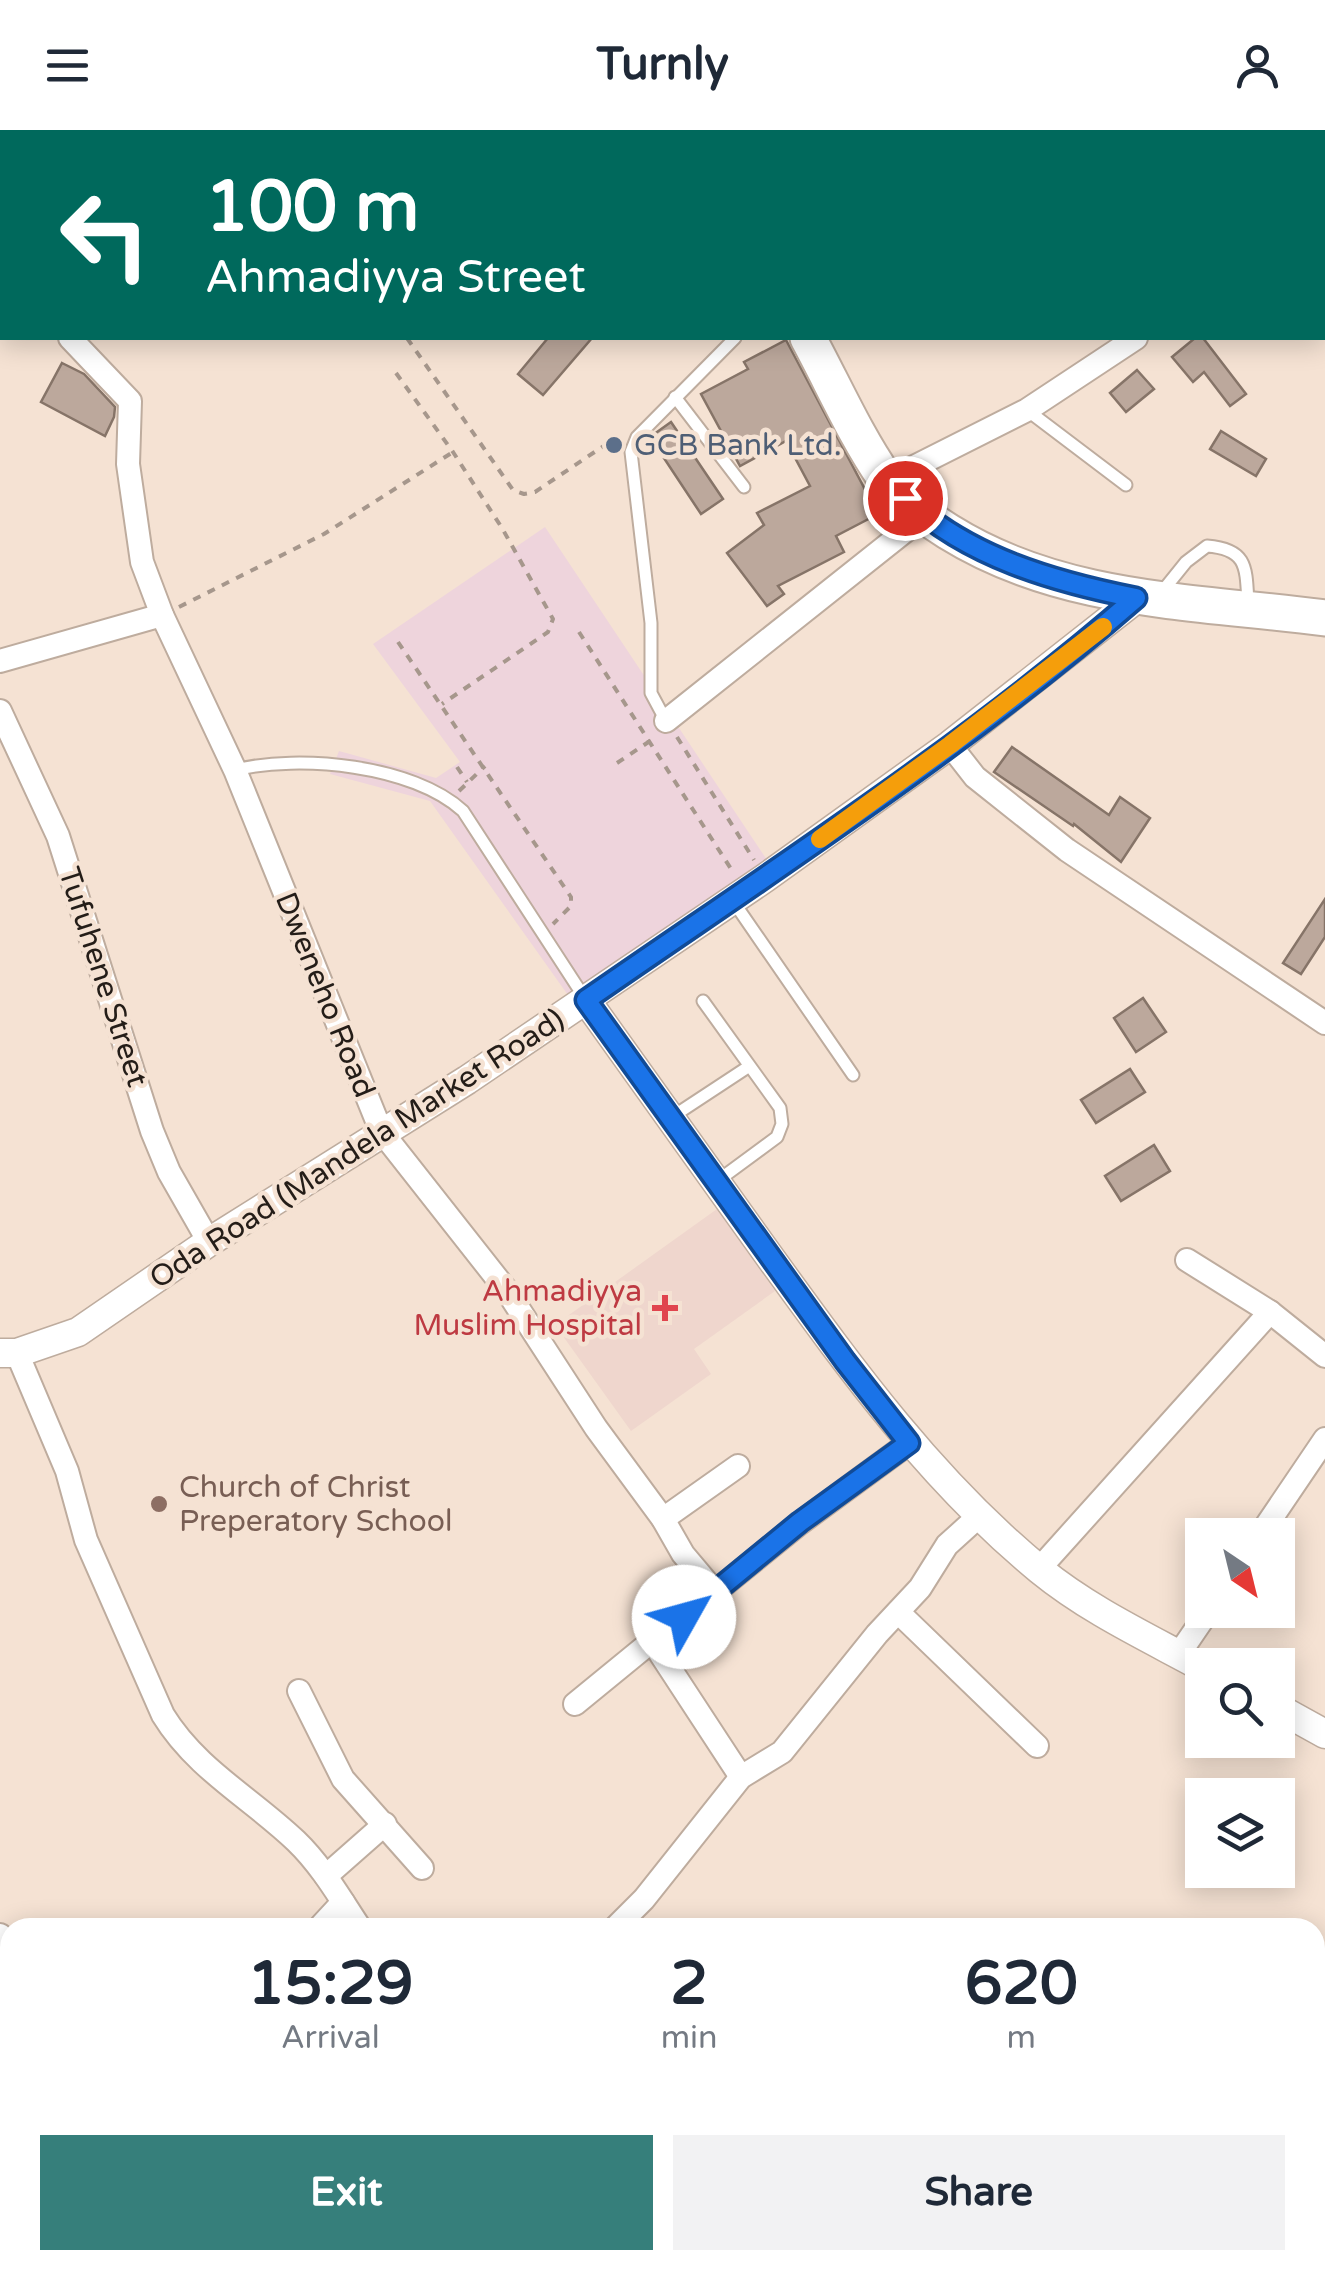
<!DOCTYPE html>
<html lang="en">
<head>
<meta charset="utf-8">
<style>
	:root { --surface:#fff; --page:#f2f2f3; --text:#1f2937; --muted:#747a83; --accent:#367f7b }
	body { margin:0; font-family:"Varela Round",sans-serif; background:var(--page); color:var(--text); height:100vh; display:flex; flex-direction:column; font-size:38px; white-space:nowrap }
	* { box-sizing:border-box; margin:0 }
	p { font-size:32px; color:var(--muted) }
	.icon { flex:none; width:55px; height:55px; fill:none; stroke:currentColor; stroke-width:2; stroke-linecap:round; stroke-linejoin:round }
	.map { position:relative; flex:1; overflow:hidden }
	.details { position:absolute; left:0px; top:1788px; width:1325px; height:352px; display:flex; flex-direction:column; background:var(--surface); border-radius:30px 30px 0 0; box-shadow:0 5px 25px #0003 }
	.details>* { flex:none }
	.hud { position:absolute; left:0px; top:0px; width:1325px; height:210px; box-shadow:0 5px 25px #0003; background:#00695c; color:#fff; overflow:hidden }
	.needle { width:65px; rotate:145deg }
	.controls { position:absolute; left:1185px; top:1388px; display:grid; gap:20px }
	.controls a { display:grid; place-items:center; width:110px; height:110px; border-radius:0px; background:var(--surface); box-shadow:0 5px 25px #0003; font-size:50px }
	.pin { position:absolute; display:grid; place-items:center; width:85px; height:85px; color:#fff; margin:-42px; border:5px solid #fff; border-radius:50%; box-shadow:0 2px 10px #0007 }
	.me { position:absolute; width:110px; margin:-55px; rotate:52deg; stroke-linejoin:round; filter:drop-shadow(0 0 8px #0008) }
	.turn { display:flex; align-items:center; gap:35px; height:210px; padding:0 40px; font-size:45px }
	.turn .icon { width:130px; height:130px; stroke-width:2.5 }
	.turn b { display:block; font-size:70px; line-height:85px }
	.eta { display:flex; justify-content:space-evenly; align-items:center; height:170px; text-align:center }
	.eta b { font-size:60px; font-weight:700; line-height:70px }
	.primary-button { display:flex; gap:20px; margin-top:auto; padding:20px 40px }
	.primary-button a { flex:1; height:115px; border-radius:0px; background:var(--accent); color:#fff; font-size:40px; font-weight:700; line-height:115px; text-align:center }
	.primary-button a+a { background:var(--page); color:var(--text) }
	header { display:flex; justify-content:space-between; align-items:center; height:130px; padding:0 40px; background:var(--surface); font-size:45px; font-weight:700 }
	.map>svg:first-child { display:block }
</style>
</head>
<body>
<header><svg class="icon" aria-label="menu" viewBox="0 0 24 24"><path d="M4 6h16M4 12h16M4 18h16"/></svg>Turnly<svg class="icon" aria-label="person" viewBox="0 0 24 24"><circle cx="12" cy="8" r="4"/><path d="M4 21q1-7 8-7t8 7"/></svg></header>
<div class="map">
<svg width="1325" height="2139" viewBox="0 0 1325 2139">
	<rect width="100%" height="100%" fill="#f5e2d3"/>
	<polygon fill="#eed4dc" points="545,397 779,748 580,882 430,671 330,644 339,621 436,648 460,632 373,514"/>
	<polygon fill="#efd6cd" points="717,1079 775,1161 694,1219 711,1244 631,1301 555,1195"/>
	<g fill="#bca89c" stroke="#867468" stroke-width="2.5">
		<polygon points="548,208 592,208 543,265 518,244"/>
		<polygon points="1195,208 1203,208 1246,264 1230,276 1204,242 1193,252 1172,227"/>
		<polygon points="786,210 878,384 836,406 844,422 778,456 784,464 767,476 727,423 764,395 757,383 810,356 786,311 740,336 701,264 748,239 744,232"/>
		<polygon points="62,233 84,244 115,277 114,287 105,306 41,272"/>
		<polygon points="1137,240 1154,259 1126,282 1110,263"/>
		<polygon points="671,292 723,369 701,384 650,307"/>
		<polygon points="1221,301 1266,329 1256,346 1210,319"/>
		<polygon points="1012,617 1109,685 1120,667 1150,688 1121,732 1074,694 1073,696 994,642"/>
		<polygon points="1325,769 1325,807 1301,844 1283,833"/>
		<polygon points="1143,868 1166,902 1136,922 1114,888"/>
		<polygon points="1130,939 1145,962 1096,993 1081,970"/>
		<polygon points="1154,1015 1170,1041 1121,1071 1105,1046"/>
	</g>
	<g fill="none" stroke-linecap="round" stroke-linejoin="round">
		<defs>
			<g id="service">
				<polyline points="675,267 744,357"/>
				<polyline points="1027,280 1126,355"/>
				<path d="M1161,463L1186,432L1207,416C1248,419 1246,438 1248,474"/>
				<polyline points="666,591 651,563 651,493 631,322 637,307 735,208"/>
				<path d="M235,640C299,624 413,635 463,681L586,870"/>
				<polyline points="733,771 853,945"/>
				<polyline points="703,871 780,978 782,994 777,1007 716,1052"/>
				<polyline points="672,987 748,937"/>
			</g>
			<g id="minor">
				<polyline points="1083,0 1084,2"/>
				<polyline points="1271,0 1272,2"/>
				<polyline points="650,2 655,0"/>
				<polyline points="0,31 2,38"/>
				<polyline points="1322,71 1325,69"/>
				<polyline points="70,208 130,271 128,334 142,432 162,485 235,640 381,1001 507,1161 596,1298 663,1389 683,1424 715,1462 652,1511 741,1647"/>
				<polyline points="886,351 1027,280 1136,208"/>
				<polyline points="0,531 162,485"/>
				<polyline points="0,581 58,706 152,1001 169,1042 209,1112"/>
				<polyline points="666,591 924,386"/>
				<polyline points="950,615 975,647 1067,720 1325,893"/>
				<polyline points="1187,1130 1270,1182 1325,1226"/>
				<path d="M17,1223L67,1341L86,1410L163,1585C196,1639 251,1668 296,1711C322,1736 340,1768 360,1798"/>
				<polyline points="663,1389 738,1336"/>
				<polyline points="1260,1405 1325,1309"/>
				<polyline points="1039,1439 1270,1182"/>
				<polyline points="715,1462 800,1393 909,1313"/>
				<polyline points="898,1482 1037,1616"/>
				<polyline points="1179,1524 1209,1480"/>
				<polyline points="299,1561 343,1649 422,1738"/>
				<polyline points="575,1574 652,1511"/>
				<polyline points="326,1746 385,1694"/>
				<polyline points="319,1798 343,1772"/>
				<polyline points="615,1798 644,1769 741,1647 782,1622 877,1504 920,1458 947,1415 979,1386"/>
				<polyline points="0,1805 10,1851"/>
				<polyline points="0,1867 10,1864"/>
				<polyline points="1315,1896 1325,1904"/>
				<polyline points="1315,1987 1325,1970"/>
				<polyline points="1315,2055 1325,2056"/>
				<polyline points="70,2130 73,2139"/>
				<polyline points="595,2130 601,2139"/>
				<polyline points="869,2130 875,2139"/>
				<polyline points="1088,2130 1101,2139"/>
				<polyline points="675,2139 688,2130"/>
				<polyline points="1011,2139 1021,2130"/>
				<polyline points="1253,2139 1256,2130"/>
			</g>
			<g id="tertiary">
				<path d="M586,870C648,956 710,1043 772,1130C853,1242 932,1351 1040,1440C1089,1480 1147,1507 1202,1537"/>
				<polyline points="0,1223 17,1223 78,1202 209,1112 467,950 765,748 950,615 1137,468"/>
				<polyline points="1278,1578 1325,1604"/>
			</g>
			<g id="primary">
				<polyline points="698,0 699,2"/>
				<path d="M808,208C833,254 855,305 885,348C900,371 927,388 949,402C1063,473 1197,471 1325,488"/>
			</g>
		</defs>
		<use href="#service" stroke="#beac9e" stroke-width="15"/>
		<use href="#minor" stroke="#beac9e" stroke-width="26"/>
		<use href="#tertiary" stroke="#beac9e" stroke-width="31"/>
		<use href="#primary" stroke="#beac9e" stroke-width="39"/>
		<g stroke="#a6978c" stroke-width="4" stroke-dasharray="8 8" stroke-linecap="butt">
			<polyline points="407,208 513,360 524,364 535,362 614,309 620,308"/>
			<polyline points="396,243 453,322 502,398 553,489 548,502 442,574"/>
			<polyline points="179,477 324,404 453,322"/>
			<polyline points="579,502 733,742"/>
			<polyline points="398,512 571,767 571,776 553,794"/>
			<polyline points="677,607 754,730"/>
			<polyline points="617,633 650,611"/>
			<polyline points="457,637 467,652"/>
			<polyline points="459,661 485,636"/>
		</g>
		<use href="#service" stroke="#fff" stroke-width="11"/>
		<use href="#minor" stroke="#fff" stroke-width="22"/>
		<use href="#tertiary" stroke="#fff" stroke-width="28"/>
		<use href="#primary" stroke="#fff" stroke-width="35"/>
	</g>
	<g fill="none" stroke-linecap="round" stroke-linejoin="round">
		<defs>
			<path id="route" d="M684,1487L800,1392L909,1313L845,1231L586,870C772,741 965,617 1136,468C1055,452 967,427 905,368"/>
		</defs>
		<use href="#route" stroke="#114b97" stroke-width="25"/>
		<use href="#route" stroke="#1a73e8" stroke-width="18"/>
		<polyline stroke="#f59e0b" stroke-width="18" points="820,709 950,615 1103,497"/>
	</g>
	<circle fill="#5c6f8a" stroke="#f5e2d3" stroke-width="4" cx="614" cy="315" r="10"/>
	<path fill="#e0444e" stroke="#f5e2d3" stroke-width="4" d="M660 1163h10v10h10v10h-10v10h-10v-10h-10v-10h10z"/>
	<circle fill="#8d6e63" stroke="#f5e2d3" stroke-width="4" cx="159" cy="1374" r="10"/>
	<g text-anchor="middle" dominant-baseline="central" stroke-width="9" stroke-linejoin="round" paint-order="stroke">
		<g font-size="30" fill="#4e5e75" stroke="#f5e2d3" text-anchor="start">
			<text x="634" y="315">GCB Bank Ltd.</text>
		</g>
		<g font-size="30" fill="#241d18" stroke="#f5e2d3">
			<text transform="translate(103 847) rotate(72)">Tufuhene Street</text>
			<text transform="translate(325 865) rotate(68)">Dweneho Road</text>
			<text transform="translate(357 1019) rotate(-33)">Oda Road (Mandela Market Road)</text>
		</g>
		<g font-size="30" fill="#be3a42" stroke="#f5e2d3" text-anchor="end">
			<text x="642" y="1161">Ahmadiyya<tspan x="642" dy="34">Muslim Hospital</tspan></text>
		</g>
		<g font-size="30" fill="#785e54" stroke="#f5e2d3" text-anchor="start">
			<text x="179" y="1357">Church of Christ<tspan x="179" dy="34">Preperatory School</tspan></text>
		</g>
	</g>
</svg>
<div class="controls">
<a><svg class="needle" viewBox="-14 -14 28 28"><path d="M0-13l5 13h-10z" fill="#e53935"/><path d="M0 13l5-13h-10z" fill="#747a83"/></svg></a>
<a><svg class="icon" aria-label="search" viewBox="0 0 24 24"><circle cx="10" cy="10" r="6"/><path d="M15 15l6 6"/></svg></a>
<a><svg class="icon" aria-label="layers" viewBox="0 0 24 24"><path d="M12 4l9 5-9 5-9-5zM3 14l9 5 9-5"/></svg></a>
</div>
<div class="pin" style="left:905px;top:368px;background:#d93025"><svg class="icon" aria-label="arrive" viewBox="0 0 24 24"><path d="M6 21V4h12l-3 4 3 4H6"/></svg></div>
<svg class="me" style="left:684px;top:1487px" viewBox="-20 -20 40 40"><circle r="19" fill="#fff"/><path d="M0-13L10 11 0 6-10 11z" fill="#1a73e8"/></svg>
<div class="hud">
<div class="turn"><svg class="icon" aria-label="left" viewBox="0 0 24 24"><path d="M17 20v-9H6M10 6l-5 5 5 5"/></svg><div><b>100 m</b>Ahmadiyya Street</div></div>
</div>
<section class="details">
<div class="eta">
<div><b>15:29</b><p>Arrival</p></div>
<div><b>2</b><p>min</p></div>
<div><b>620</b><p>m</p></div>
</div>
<div class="primary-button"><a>Exit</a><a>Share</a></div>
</section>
</div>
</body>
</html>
